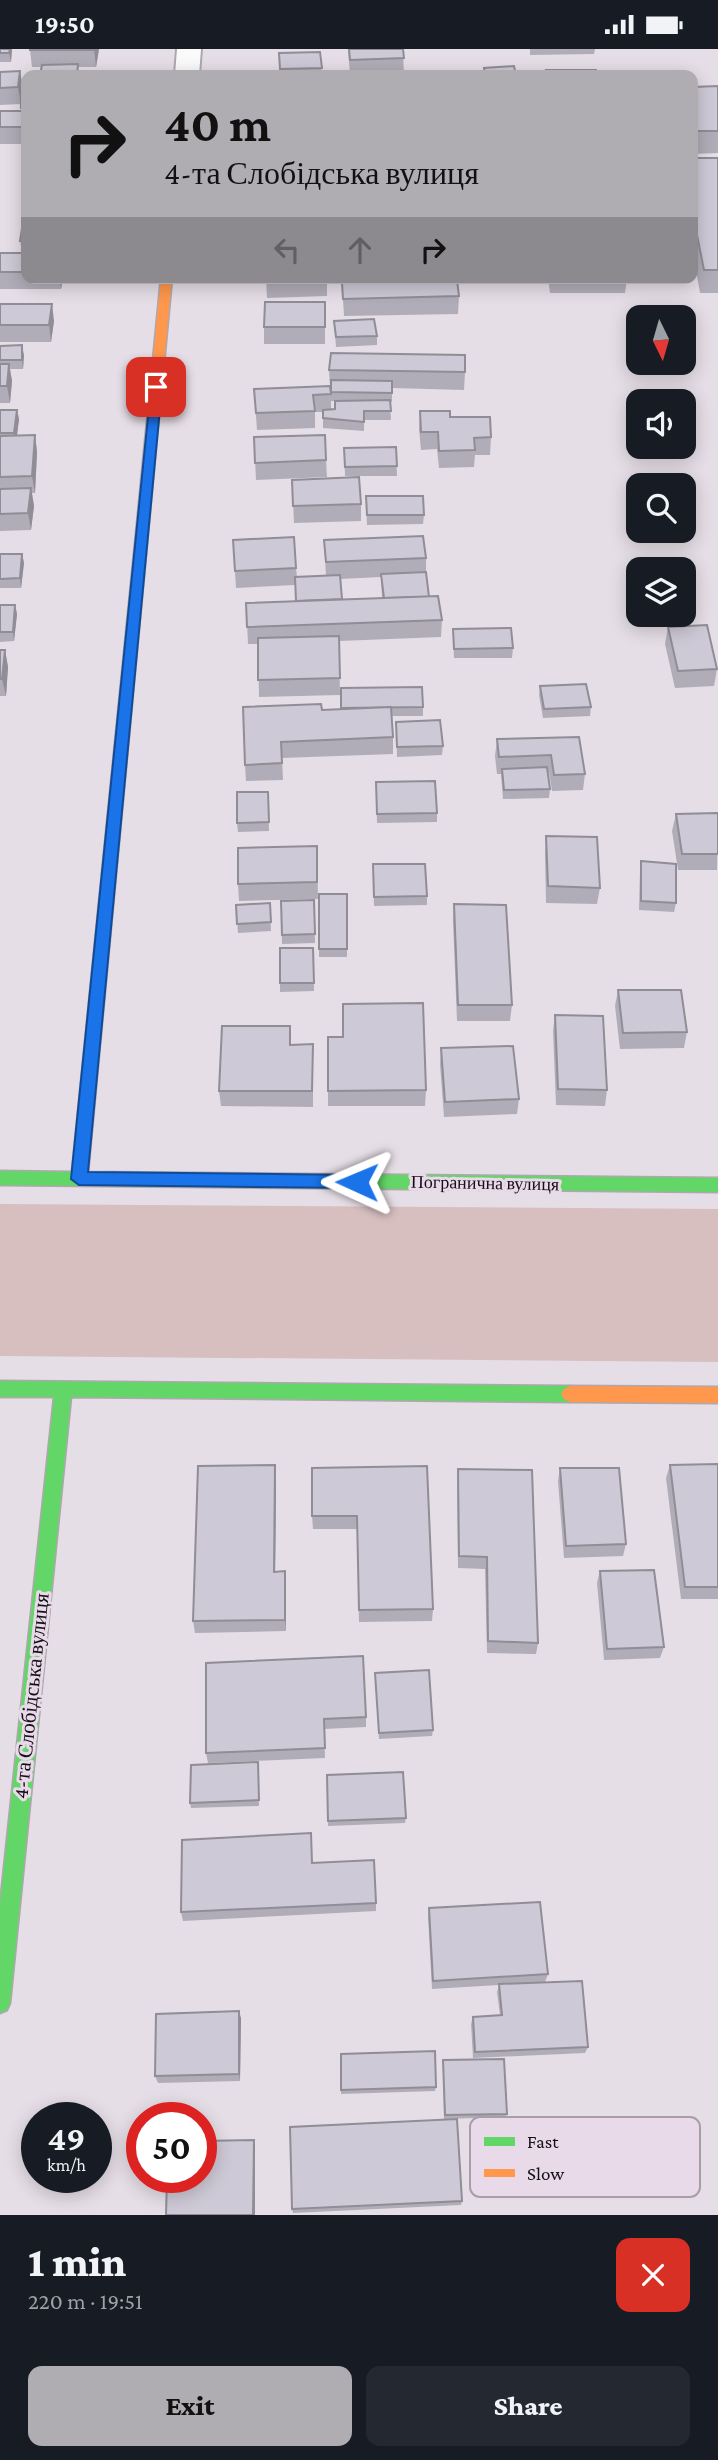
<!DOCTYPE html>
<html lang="en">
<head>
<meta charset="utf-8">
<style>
	:root { --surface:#171b24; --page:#242831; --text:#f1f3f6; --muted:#9ea1a6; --accent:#afadb2 }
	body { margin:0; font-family:"Crimson Pro",serif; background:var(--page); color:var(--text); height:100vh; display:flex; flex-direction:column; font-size:26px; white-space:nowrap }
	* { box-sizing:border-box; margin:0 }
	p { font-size:23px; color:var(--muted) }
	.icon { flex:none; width:38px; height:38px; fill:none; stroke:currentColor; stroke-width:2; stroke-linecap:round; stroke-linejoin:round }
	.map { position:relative; height:2166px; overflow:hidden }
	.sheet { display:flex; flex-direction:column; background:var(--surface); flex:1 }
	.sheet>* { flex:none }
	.hud { position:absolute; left:21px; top:21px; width:677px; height:214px; border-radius:14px; box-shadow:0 4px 18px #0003; background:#afadb2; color:#111; overflow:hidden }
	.needle { width:46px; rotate:175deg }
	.controls { position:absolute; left:626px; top:256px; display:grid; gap:14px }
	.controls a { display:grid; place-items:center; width:70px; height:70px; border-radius:14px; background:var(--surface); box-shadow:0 4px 18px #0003; font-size:35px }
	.speed { position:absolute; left:21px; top:2053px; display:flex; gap:14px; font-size:35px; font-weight:700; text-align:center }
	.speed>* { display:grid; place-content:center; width:91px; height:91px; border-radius:50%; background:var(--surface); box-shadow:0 4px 18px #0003; line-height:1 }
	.speed small { font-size:18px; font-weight:400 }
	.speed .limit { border:10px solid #d22; background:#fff; color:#111 }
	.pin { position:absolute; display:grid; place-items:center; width:60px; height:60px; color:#fff; margin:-30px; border-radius:14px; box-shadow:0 4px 10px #0006 }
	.me { position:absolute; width:77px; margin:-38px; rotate:271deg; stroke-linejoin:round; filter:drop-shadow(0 0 5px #0008) }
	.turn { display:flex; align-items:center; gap:24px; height:147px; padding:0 28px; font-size:32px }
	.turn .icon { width:91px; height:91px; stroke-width:2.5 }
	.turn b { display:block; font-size:49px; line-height:60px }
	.lanes { display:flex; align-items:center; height:66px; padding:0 28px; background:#0003; justify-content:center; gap:35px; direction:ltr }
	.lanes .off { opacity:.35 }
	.round { display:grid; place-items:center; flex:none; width:74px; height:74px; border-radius:14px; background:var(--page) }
	.overview { display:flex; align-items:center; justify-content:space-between; height:119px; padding:0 28px }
	h1 { font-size:42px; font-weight:800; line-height:52px }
	.action { display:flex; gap:14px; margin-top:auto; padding:14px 28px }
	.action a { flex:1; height:80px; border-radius:14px; background:var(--accent); color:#111; font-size:28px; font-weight:800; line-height:80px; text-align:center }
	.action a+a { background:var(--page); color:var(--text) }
	.status { display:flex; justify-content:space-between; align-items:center; height:49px; padding:0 35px; background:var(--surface); direction:ltr }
	.status svg { height:19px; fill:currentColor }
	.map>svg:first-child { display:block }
</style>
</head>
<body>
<div class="status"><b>19:50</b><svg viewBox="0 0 49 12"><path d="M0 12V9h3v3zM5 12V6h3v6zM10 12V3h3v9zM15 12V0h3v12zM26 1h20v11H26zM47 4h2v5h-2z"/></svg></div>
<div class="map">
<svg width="718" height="2166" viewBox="0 0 718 2166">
	<rect width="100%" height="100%" fill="#e6dee6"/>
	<polygon fill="#d7bebf" points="0,1155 718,1160 718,1313 0,1307"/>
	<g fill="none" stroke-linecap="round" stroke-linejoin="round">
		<defs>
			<polygon id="street" points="177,0 201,0 199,26 175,26"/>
			<g id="fast">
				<polygon points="140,501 146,505 88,1123 718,1129 718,1143 0,1136 0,1122 72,1123 134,505"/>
				<polygon points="0,1332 570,1337 576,1340 579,1345 576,1350 570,1353 71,1348 10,1954 7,1961 0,1964 0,1856 54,1348 0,1348"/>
			</g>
			<g id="slow">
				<polygon points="161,229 172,229 146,505 140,509 134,505"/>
				<polygon points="570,1337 718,1338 718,1354 570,1353 564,1350 561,1345 564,1340"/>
			</g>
		</defs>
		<use href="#street" stroke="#aea8ae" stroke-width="4"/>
		<use href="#fast" stroke="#aea8ae" stroke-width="3"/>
		<use href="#slow" stroke="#aea8ae" stroke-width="3"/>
		<use href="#street" fill="#fbfafb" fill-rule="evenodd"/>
		<use href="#fast" fill="#63d668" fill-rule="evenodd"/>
		<use href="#slow" fill="#ff974d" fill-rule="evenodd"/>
	</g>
	<g fill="#b1adb8" fill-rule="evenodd">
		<polygon points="0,0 12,0 11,13 0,13"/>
		<polygon points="99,0 96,18 78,18 79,26 40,26 41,18 32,18 30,1"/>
		<polygon points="348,0 403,0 404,26 350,26"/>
		<polygon points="530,0 595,0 594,5 530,6"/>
		<polygon points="320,3 322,26 280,26 279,4"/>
		<polygon points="0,23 23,39 22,48 26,48 26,95 0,95 0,62 21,62 21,55 0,56"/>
		<polygon points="718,37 718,104 693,105 693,38"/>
		<polygon points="693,109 718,109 718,244 700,244 693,206"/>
		<polygon points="26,173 26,202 22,202 20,192"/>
		<polygon points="0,204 26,204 26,229 63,229 61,240 0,240"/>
		<polygon points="266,229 327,229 327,247 267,249"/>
		<polygon points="548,229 627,229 625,244 550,244"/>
		<polygon points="342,234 459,247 458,265 344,267"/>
		<polygon points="325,253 325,295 264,295 264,278"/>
		<polygon points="0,255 54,272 51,293 0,293"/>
		<polygon points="334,272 377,287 377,296 336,298"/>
		<polygon points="0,297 24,306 23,320 10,320 12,332 10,354 0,354"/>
		<path d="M329,321L465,323L464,341L392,339V353H390L391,371H364V382L323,379V363H315V379L257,381L254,340L330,337ZM331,352H335V360H331Z"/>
		<polygon points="0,361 17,361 19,370 17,387 35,386 37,403 35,444 32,444 34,457 31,481 0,482"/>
		<polygon points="420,362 450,368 491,388 490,406 475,406 474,418 439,419 437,400 421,401 419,380"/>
		<polygon points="632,374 639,374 639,397 669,397 669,402 635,403 631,384"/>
		<polygon points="254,388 326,411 327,428 256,431"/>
		<polygon points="396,398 397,427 345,427 344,399"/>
		<polygon points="292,431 361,455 361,472 294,474"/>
		<polygon points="366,447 424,466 423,475 367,476"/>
		<path d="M233,491L296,519L297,528L326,527L324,491L426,509V523L429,548L442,571L441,588L339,592L340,646L259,648L258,595H248L246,554L296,552L295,536L236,539ZM381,528L382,549L342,550L340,530Z"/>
		<polygon points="0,505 22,505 24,514 21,539 0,539"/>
		<polygon points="0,556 15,556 17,565 14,592 0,593"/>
		<polygon points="668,578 717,620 714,637 675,639 665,595"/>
		<polygon points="453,580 513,599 512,609 454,609"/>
		<polygon points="0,601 5,601 8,618 6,647 0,647"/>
		<polygon points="540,637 591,658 590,667 543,669 539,646"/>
		<polygon points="341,639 423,658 423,667 391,667 393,688 393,705 282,709 283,731 246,732 245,716 322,661 341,660"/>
		<polygon points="396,673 443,697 442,706 397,708"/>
		<polygon points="579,688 585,725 583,741 552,742 549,723 548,723 550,740 549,749 503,750 501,725 497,725 495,707 497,690"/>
		<polygon points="376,733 437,764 437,773 377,774"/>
		<polygon points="268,743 269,782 238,783 237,774"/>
		<polygon points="718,764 717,821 678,821 672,782 676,765"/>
		<polygon points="546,787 600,839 597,855 546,854 545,804"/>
		<polygon points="317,797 318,850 239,852 238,835"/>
		<polygon points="641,812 676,854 674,863 639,861 640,821"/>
		<polygon points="373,815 427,847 427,856 374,857"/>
		<rect x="319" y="845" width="28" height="63"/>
		<polygon points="314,851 315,894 282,895 281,852"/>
		<polygon points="270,854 271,882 238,884 236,856"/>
		<polygon points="454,855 512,956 510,972 457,972 453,872"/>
		<polygon points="280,899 313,899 314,942 280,943"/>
		<polygon points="618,941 687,983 684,999 620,1000 615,957"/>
		<polygon points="555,966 607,1041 605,1057 556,1056 553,982"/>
		<polygon points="328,988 343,988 426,1041 425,1057 328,1057"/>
		<polygon points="291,996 313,1011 313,1058 221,1057 219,1042"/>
		<polygon points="441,999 519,1050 517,1065 444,1068 440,1015"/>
		<polygon points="718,1415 718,1550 681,1550 666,1429 670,1416"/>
		<polygon points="427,1417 433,1560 432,1572 359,1573 357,1480 313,1480 312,1467"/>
		<polygon points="560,1419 626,1495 623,1507 564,1509 558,1432"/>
		<polygon points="458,1420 538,1594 536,1605 487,1604 485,1520 458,1519 457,1433"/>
		<polygon points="276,1429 275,1523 286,1534 286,1582 195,1584 193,1572"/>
		<polygon points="600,1522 664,1598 660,1609 604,1611 597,1534"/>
		<polygon points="206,1614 366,1668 366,1678 324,1680 325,1709 208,1714 206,1704"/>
		<polygon points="375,1630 433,1681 432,1687 379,1690"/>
		<polygon points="258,1713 259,1757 191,1759 190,1754"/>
		<polygon points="327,1726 406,1769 405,1774 328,1777"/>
		<polygon points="313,1814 376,1854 376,1862 183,1872 181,1863"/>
		<polygon points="429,1859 548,1925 545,1933 588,1998 585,2004 473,2009 471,1975 473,1968 500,1966 497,1943 499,1936 432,1940 428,1868"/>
		<polygon points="241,1969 240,2032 158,2034 155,2027"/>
		<polygon points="341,2005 436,2038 435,2042 341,2045"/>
		<polygon points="443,2011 507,2065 506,2068 444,2070"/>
		<polygon points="462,2152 461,2156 293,2164 292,2160"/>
	</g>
	<g fill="#908d96">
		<polygon points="10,0 12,0 11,13 9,4"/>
		<polygon points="94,0 99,0 96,18"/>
		<polygon points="20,22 23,39 21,55 18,38"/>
		<polygon points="60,229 63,229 61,240"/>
		<polygon points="52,255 54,272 51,293 49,276"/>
		<polygon points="22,296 24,306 23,320 22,311"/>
		<polygon points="9,315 12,332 10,354 7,337"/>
		<polygon points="17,361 19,370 16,393 14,384"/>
		<polygon points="35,386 37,403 35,444 32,427"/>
		<polygon points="31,439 34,457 31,481 28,464"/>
		<polygon points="22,505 24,514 21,539 20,529"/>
		<polygon points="15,556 17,565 14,592 13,583"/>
		<polygon points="5,601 8,618 6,647 2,630"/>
		<polygon points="275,1416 276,1429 275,1535 274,1523"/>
		<polygon points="285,1522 286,1534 286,1582 285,1571"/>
		<polygon points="239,1962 241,1969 240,2032 239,2025"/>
		<polygon points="254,2091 255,2096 255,2166 253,2166"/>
	</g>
	<g fill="#cec9d6" stroke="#908d96" stroke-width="2">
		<polygon points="0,0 10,0 9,4 0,4"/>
		<rect x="30" y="0" width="64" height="1"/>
		<polygon points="349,0 403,0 404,9 350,11"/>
		<polygon points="320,3 322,19 280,20 279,4"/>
		<polygon points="78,15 77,26 40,26 42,16"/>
		<polygon points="514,17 516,26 485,26 484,19"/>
		<polygon points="546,21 596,21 597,26 547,26"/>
		<polygon points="20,22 18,38 0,39 0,23"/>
		<polygon points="718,37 718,82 693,82 693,38"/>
		<rect x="21" y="48" width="5" height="11"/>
		<rect x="0" y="62" width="26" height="16"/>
		<polygon points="693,109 718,109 718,221 704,221 693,166"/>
		<polygon points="26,136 26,154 24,154"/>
		<polygon points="23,173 26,173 26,192 20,192"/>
		<rect x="0" y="204" width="26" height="19"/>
		<polygon points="266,229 327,229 327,230 266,232"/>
		<polygon points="457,231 459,247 343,250 342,234"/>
		<polygon points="265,253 325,253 325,278 264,278"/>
		<polygon points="0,255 52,255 49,276 0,276"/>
		<polygon points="374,270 377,287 336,288 334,272"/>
		<polygon points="22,296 22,311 0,311 0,297"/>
		<polygon points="331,304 465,306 465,323 329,321"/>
		<polygon points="0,315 9,315 7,337 0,337"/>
		<polygon points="331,331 392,332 392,344 331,343"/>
		<polygon points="330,337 331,345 313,346 315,362 256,364 254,340"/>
		<polygon points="390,351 391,362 364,362 364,373 323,369 323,361 335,360 335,352"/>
		<polygon points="0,361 17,361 14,384 0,384"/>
		<polygon points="420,362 450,362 450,368 490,368 491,388 474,389 475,401 439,402 438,383 421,383"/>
		<polygon points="632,374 639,374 639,393 636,394"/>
		<polygon points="35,386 32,427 0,428 0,387"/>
		<polygon points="325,386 326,411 255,414 254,388"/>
		<polygon points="396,398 397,417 345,418 344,399"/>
		<polygon points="359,428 361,455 293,457 292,431"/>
		<polygon points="31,439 28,464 0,465 0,440"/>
		<polygon points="366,447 423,447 424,466 367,466"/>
		<polygon points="423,487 426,509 326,513 324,491"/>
		<polygon points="294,488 296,519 235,522 233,491"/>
		<polygon points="0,505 22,505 20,529 0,530"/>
		<polygon points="426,523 429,548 384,549 381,525"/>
		<polygon points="340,526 342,550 296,552 295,528"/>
		<polygon points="438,547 442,571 247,578 246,554"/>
		<polygon points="0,556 15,556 13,583 0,583"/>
		<polygon points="707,576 717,620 678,622 668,578"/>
		<polygon points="511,579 513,599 454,600 453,580"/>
		<polygon points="339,587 340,629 258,631 258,589"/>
		<polygon points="0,601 5,601 2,630 0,630"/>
		<polygon points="586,635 591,658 544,660 540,637"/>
		<polygon points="422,638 423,658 341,659 341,639"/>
		<polygon points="321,655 322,661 391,658 393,688 281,693 282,714 245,716 243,658"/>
		<polygon points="440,671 443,697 397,698 396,673"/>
		<polygon points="579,688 585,725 554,726 551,706 499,708 497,690"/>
		<polygon points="547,718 550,740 504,741 502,720"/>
		<polygon points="435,732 437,764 377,765 376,733"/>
		<polygon points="237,743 268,743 269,773 237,774"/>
		<polygon points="718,764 718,805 682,805 676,765"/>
		<polygon points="546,787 597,788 600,839 548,837"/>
		<polygon points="317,797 317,833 238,835 238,799"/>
		<polygon points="641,812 676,815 676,854 641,852"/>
		<polygon points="373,815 425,815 427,847 374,848"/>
		<rect x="319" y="845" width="28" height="55"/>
		<polygon points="314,851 315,885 282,886 281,852"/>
		<polygon points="270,854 271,873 237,875 236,856"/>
		<polygon points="454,855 506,856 512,956 458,956"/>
		<polygon points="280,899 313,899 314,934 280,934"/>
		<polygon points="618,941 681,941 687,983 623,984"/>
		<polygon points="423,954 426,1041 328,1042 328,988 343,988 343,955"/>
		<polygon points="555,966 603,967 607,1041 558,1040"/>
		<polygon points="222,977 290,977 290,996 313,995 312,1042 219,1042"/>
		<polygon points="513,997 519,1050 445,1053 441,999"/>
		<polygon points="718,1415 718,1538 685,1538 670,1416"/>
		<polygon points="275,1416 274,1523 285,1522 285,1571 193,1572 198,1417"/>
		<polygon points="427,1417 433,1560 359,1561 357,1467 312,1467 312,1419"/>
		<polygon points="560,1419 619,1419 626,1495 566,1497"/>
		<polygon points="458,1420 532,1421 538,1594 488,1592 487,1508 459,1507"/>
		<polygon points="654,1521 664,1598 607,1600 600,1522"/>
		<polygon points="363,1607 366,1668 324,1670 325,1699 206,1704 206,1614"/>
		<polygon points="429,1621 433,1681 379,1684 375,1624"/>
		<polygon points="258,1713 259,1751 190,1754 191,1716"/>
		<polygon points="403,1723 406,1769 328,1772 327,1726"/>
		<polygon points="311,1784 312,1814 374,1811 376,1854 181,1863 182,1791"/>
		<polygon points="540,1853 548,1925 433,1932 429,1859"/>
		<polygon points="582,1932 588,1998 475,2003 473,1968 502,1966 499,1935"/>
		<polygon points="239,1962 239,2025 155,2027 156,1965"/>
		<polygon points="435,2002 436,2038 341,2041 341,2005"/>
		<polygon points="504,2010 507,2065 445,2066 443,2011"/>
		<polygon points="457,2070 462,2152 292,2160 290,2078"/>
		<polygon points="254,2091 253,2166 166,2166 167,2128 201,2128 201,2092"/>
	</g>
	<polygon fill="#1a73e8" stroke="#114b97" stroke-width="2" points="156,334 162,338 88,1123 357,1126 365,1133 357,1139 79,1136 71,1130 151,338"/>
	<g text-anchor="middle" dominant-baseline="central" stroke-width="6" stroke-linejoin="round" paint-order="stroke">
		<g font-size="18" fill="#151016" stroke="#e9daea">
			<text transform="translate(485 1134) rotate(1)">Погранична вулиця</text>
		</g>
		<g font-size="21" fill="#151016" stroke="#e9daea">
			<text transform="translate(31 1647) rotate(-84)">4-та Слобідська вулиця</text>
		</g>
	</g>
	<rect x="470" y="2068" width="230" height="80" rx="10" fill="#e9daea" stroke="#a99daa" stroke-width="2"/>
	<rect x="484" y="2088" width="31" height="9" fill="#63d668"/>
	<rect x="484" y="2120" width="31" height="8" fill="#ff974d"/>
	<g font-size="19" fill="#151016">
		<text x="527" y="2099">Fast</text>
		<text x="527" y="2131">Slow</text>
	</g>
</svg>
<div class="controls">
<a><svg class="needle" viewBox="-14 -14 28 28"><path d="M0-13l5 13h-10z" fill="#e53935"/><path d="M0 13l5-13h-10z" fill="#9ea1a6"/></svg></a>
<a><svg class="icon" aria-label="sound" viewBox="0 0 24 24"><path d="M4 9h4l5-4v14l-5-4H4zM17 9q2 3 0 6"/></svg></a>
<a><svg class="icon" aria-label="search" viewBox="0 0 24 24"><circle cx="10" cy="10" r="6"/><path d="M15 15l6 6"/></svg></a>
<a><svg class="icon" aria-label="layers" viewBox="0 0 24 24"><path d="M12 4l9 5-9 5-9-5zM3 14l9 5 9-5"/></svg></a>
</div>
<div class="speed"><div>49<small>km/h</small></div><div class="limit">50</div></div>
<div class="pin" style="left:156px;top:338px;background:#d93025"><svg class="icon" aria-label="arrive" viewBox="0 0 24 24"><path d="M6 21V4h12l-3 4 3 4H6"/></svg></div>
<svg class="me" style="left:357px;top:1133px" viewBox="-20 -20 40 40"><path d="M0-17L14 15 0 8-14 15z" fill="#1a73e8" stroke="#fff" stroke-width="4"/></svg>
<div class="hud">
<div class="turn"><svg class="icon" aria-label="right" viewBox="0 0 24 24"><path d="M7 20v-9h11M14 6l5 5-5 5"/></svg><div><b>40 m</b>4-та Слобідська вулиця</div></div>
<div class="lanes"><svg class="icon off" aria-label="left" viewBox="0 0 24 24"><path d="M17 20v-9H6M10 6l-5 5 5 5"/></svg><svg class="icon off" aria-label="ahead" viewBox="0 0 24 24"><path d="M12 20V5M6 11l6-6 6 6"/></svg><svg class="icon" aria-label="right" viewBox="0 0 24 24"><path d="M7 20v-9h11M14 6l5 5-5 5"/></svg></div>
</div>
</div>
<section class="sheet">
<div class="overview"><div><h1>1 min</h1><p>220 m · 19:51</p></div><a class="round" style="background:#d93025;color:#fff"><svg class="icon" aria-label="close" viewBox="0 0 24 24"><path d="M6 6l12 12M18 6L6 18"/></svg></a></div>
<div class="action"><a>Exit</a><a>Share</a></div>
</section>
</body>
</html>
